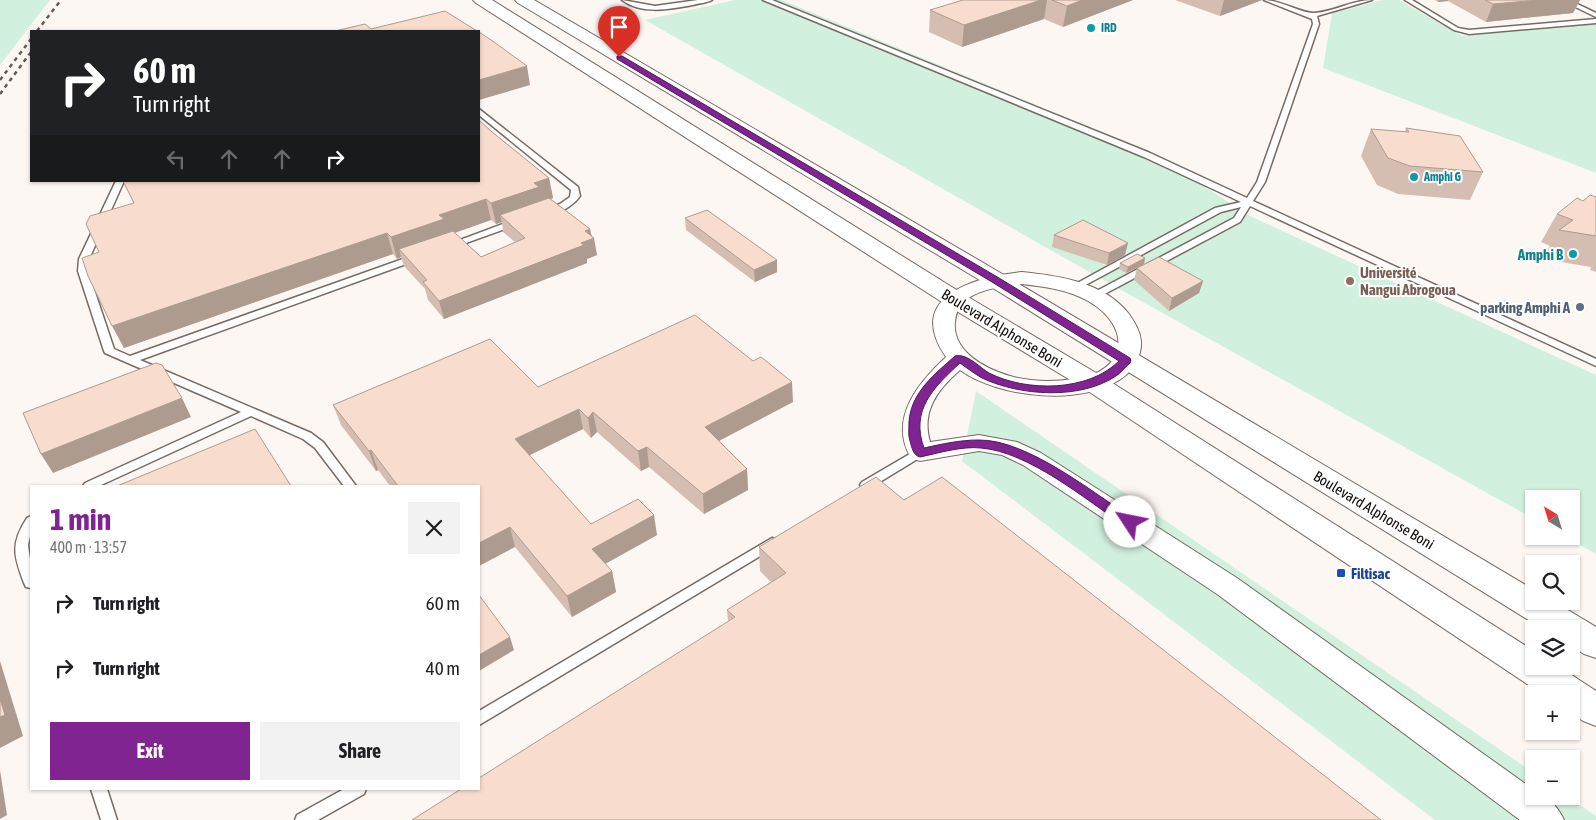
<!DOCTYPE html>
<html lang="en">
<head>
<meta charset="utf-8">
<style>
	:root { --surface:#fff; --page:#f2f2f2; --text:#202124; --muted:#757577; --accent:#7f2490 }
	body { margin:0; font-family:"Asap Condensed",sans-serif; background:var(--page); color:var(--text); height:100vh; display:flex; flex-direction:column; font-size:19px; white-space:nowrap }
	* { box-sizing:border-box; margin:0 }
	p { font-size:16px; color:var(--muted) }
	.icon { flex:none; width:28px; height:28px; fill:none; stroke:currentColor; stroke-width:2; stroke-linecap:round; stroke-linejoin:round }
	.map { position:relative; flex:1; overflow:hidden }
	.drawer { position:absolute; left:30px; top:485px; width:450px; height:305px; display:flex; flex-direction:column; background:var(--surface); border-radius:0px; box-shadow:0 1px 4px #0004 }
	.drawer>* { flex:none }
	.guide { position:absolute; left:30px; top:30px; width:450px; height:152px; border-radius:0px; box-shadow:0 1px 4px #0004; background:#202124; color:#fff; overflow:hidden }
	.needle { width:32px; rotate:322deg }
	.buttons { position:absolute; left:1525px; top:490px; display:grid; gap:10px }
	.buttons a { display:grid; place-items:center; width:55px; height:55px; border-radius:0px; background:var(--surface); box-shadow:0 1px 4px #0004; font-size:25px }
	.pin { position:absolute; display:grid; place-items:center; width:42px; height:42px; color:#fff; margin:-51px -21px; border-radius:50% 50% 50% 0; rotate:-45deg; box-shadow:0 0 5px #0007 }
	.pin .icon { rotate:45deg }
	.me { position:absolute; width:55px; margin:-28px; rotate:304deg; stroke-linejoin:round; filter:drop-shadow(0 0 4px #0008) }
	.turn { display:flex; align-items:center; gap:18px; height:105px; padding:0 20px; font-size:22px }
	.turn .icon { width:65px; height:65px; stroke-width:2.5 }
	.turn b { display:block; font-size:35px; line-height:42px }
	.lanes { display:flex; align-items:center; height:48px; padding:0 20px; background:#0003; justify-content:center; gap:25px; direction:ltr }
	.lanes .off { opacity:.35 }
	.round { display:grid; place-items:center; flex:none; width:52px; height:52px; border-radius:0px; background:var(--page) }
	.summary { display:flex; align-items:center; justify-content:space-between; height:85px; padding:0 20px }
	h1 { font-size:30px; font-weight:700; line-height:38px; color:var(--accent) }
	.cta { display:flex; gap:10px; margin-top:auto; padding:10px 20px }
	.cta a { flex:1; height:58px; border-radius:0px; background:var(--accent); color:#fff; font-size:20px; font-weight:700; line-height:58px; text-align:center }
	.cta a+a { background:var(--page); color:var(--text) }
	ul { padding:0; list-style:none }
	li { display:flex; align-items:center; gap:15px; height:65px; padding:0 20px }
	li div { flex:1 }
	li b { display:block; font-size:19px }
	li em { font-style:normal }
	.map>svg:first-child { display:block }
</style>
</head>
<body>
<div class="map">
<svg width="1596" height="820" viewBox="0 0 1596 820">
	<rect width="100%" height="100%" fill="#fdf7f4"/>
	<g fill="#d1f0de">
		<polygon points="0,0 50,0 0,65"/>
		<polygon points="735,0 782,0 1150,152 1252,217 1596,375 1596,554 1564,536 1571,536 1571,499 1534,499 1534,519 1114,286 645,20"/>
		<polygon points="1383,0 1399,0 1462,36 1596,23 1596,173 1323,68 1332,13"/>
		<polygon points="976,391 1534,773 1534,796 1567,796 1596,816 1596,820 1435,820 962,461"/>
	</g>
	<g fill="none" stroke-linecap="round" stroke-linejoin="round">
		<defs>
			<g id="lane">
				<path d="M622,0L655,6L698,0H712C707,3 699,3 693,5C670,9 642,15 622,0Z"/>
				<path d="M763,0H772L1150,153L1247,198L1257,182L1313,24L1312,19L1264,0C1280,0 1303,14 1314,13C1334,12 1352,0 1372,0L1317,16L1319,24L1265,182L1253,201L1596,359V366L1250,206L1240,222L1097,298H1091L1089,296L1091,294L1234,218L1241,207L1221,212L1078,289L1075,290L1070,287L1215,208L1241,202L1144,157Z"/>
				<polygon points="1405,0 1412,0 1458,28 1469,30 1596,19 1596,23 1469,34 1454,30"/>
				<polygon points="1561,0 1569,0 1596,13 1596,17"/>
				<path d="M479,109L578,187L580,196C573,206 557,216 545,214V210L560,204L570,197L571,190L479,115Z"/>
				<polygon points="116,181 124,181 89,259 88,271 114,349 130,356 414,255 420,255 420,259 140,360 311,433 323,442 356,486 344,486 315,448 303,439 251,416 99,486 83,486 85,483 241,412 105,353 104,351 78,271 79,259"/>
				<polygon points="516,219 520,222 519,224 452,248 449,249 444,246"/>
				<polygon points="920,448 924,449 926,452 924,455 870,488 862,488 860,485 862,482"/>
				<path d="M31,516V532L28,545L31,566V588L26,587L24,583C14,556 10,544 27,518Z"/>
				<polygon points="772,538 777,540 778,543 777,546 479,725 479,711"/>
				<polygon points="91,789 107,789 117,820 101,820"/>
				<polygon points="344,789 366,789 364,794 318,820 295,820 297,815"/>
			</g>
			<path id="street" d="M1022,272C1060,276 1104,282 1129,314C1135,323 1140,331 1141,341C1142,354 1135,367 1126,375C1087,408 998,398 960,370C938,389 921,411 930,442L979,435L1017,442L1041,453L1237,578L1534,790V796C1549,796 1558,807 1564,820H1520L1217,594L1023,465L1002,455L979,451L920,461L911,458C888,419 918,383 946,357C904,296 975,277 1022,272ZM1022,284C1045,287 1067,289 1088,301C1133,327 1128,372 1074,379C1053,382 1031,382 1010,376C986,369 952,352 955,322C956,312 959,305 967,299C983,288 1004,286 1022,284Z"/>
			<g id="primary">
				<polygon points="473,0 492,0 963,294 1103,377 1534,651 1534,666 1558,666 1596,691 1596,726 1583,721 1571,713 1571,694 1542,694 1085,389 945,304 476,3"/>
				<polygon points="515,0 534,0 1004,275 1534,590 1534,601 1553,601 1596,627 1596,658 1584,654 1571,646 1571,629 1543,629 988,285 518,3"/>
			</g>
		</defs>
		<use href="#lane" stroke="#776b64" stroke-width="3"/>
		<use href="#street" stroke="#776b64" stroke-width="2"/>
		<use href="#primary" stroke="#776b64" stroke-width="2"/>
		<use href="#lane" fill="#fff" fill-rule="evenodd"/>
		<use href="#street" fill="#fff" fill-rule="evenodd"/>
		<use href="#primary" fill="#fff" fill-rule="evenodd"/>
		<g stroke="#615b59" stroke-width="2.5" stroke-dasharray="4 4" stroke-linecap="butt">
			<polyline points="37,31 61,0"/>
			<polyline points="0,80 31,39"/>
			<polyline points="0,94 31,52"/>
		</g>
	</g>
	<g fill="#d5beb1" fill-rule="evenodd">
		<polygon points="963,0 1133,0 1063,27 1044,19 962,47 929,32 930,10"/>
		<polygon points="1175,0 1262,0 1220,16"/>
		<polygon points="1435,0 1580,0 1573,13 1486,22 1448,1 1438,2"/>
		<polygon points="1406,128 1483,172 1470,200 1398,194 1377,185 1361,156 1371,129 1405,132"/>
		<path d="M492,132L549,178L553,198L551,199L590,229L597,255L587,259V263L444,319L428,300L425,289L404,266L401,257L397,259L393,254L124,348L99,252L134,204L123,181ZM491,220L496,224L502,222L503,232L515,242L481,257L455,233Z"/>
		<polygon points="1596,197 1596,272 1590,270 1591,267 1543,259 1550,246 1541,242 1557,214 1583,201"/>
		<polygon points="685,218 777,272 755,282 686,230"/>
		<polygon points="1054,235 1125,255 1107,265 1052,247"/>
		<polygon points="1145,258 1144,264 1126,273 1119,269 1120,263"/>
		<polygon points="1137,268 1203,281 1199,293 1169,311 1134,280"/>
		<polygon points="538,387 793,402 719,441 747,469 748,490 704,514 649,467 641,471 597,432 591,438 583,429 529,455 591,524 657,535 605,564 612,571 616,592 572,617 515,547 479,486 390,486 378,470 376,471 341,425 333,405"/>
		<polygon points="904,500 728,621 727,610 771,582 760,571 759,547"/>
	</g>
	<g fill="#ae9b90">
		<polygon points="1041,0 1047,0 1044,19 962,47 964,25"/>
		<polygon points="1082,0 1133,0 1063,27 1067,6"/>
		<polygon points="1224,0 1262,0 1220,16"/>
		<polygon points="1439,0 1448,0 1448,1 1438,2"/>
		<polygon points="1539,0 1580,0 1573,13 1486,22 1493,4"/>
		<polygon points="527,66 530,85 479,100 479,80"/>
		<polygon points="549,178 553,198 500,215 502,222 496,224 491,203 534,183"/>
		<polygon points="486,199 491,220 448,235 399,249 401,257 397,259 391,237 439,215"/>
		<polygon points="590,229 592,239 594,238 597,255 587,259 587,263 444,319 439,301"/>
		<polygon points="387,233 393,254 124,348 112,326"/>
		<polygon points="1128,243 1125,255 1107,265 1109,253"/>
		<polygon points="1145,258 1144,264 1126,273 1128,267"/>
		<polygon points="777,260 777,272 755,282 754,270"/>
		<polygon points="1203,281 1199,293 1169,311 1172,298"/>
		<polygon points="792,382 793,402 707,447 705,427"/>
		<polygon points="182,398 191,417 53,473 41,454"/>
		<polygon points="579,409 583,429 520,460 515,439"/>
		<polygon points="593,412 597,432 591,438 588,418"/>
		<polygon points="647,447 649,467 641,471 638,451"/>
		<polygon points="371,450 378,470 376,471 369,451"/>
		<polygon points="747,469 748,490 704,514 703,494"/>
		<polygon points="654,515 657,535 596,569 592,549"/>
		<polygon points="510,527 515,547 479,566 479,543"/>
		<polygon points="612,571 616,592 572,617 567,596"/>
		<polygon points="510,637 514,650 479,671 479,655"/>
		<polygon points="0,661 23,736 0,748"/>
		<polygon points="0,770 7,815 0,819"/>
	</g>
	<g fill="#f8ddce" stroke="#ae9b90">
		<polygon points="963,0 1041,0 964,25 930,10"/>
		<polygon points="1052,0 1082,0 1067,6"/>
		<polygon points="1485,0 1539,0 1493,4"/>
		<polygon points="445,11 477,31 335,31 365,24 371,29"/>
		<polygon points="479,32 494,42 527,66 479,80"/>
		<polygon points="479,120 492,132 549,178 534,183 539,187 491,203 486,199 439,215 444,219 391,237 387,233 112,326 88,276 82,258 99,252 86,224 90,216 134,203 123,181 479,181"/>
		<polygon points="1406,128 1460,136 1483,172 1410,166 1388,158 1371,129 1409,132"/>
		<polygon points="1590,195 1596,197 1596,236 1559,230 1573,220 1557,214 1577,198 1583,201"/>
		<polygon points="549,198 590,229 585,231 594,238 581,243 584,245 439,301 423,282 427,280 399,249 453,231 481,257 525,238 500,215"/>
		<polygon points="707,210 777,260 754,270 685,218"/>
		<polygon points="1083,220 1128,243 1109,253 1054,235"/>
		<polygon points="1137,254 1145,258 1128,267 1120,263"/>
		<polygon points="1159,257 1203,281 1172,298 1137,268"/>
		<polygon points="695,315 753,361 761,357 792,382 705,427 747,469 703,494 647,447 638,451 593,412 588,418 579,409 515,439 591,524 638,499 654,515 592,549 612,571 567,596 510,527 479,543 479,486 398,486 371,450 369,451 333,405 490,339 538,387"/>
		<polygon points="156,363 162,365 182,398 41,454 23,413"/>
		<polygon points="255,429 291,486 117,486"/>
		<polygon points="876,477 904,500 942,477 1381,820 412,820 461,789 479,789 479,778 735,617 727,610 786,573 759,547"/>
		<polygon points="479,595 510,637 479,655"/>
		<polygon points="0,699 5,715 0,717"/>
	</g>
	<path fill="#7f2490" stroke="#53175e" d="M617,56H622L999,278L1130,358L1131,361L1130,363C1125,367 1121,373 1116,376C1080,400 1020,396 982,378C975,374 967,368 960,363C934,387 910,410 924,448C942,444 960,440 978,440C1027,439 1093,493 1134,519L1136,522L1134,526H1125C1085,499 1029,452 981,448C961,446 939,453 920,457C913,455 912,448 910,441C908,435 909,429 909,422C911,392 935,374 955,356C967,353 979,367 989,373C1026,392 1088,392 1119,361L992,282L617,59Z"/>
	<g fill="#0f9aa8" stroke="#fff" stroke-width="2">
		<circle cx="1091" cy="28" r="5"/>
		<circle cx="1414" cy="177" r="5"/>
		<circle cx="1573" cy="254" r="5"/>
	</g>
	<circle fill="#8d6e63" stroke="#fff" stroke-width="2" cx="1350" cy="281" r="5"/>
	<circle fill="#5c6f8a" stroke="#fff" stroke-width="2" cx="1580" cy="307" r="5"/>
	<rect fill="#1a4fb4" stroke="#fff" stroke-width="2" x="1336" y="568" width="10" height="10" rx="2.5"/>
	<g text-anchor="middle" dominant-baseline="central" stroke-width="4" stroke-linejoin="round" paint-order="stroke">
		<g font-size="12" font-weight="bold" fill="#0d838f" stroke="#fff" text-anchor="start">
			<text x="1101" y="28">IRD</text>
			<text x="1424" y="177">Amphi G</text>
		</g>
		<g font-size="15" font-weight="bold" fill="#0d838f" stroke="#fff" text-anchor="end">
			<text x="1563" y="254">Amphi B</text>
		</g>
		<g font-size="15" font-weight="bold" fill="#785e54" stroke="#fff" text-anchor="start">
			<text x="1360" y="272">Université<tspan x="1360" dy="17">Nangui Abrogoua</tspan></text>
		</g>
		<g font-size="15" font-weight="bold" fill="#4e5e75" stroke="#fff" text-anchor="end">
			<text x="1570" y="307">parking Amphi A</text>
		</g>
		<g font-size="15" fill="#120d0b" stroke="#fff">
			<text transform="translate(1002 328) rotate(31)">Boulevard Alphonse Boni</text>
			<text transform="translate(1374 510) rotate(31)">Boulevard Alphonse Boni</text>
		</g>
		<g font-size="15" font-weight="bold" fill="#164399" stroke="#fff" text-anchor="start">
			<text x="1351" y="573">Filtisac</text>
		</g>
	</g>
</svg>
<div class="buttons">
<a><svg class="needle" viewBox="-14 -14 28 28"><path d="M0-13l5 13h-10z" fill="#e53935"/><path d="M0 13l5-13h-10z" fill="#757577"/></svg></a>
<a><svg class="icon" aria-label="search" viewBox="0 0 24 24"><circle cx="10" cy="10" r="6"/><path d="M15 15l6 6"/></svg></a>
<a><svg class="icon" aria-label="layers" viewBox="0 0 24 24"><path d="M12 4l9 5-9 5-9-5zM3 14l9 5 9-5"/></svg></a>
<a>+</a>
<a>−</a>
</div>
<div class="pin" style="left:619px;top:57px;background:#d93025"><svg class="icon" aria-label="arrive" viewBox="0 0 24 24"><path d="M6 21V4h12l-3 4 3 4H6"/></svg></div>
<svg class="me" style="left:1130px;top:522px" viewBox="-20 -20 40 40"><circle r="19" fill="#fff"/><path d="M0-13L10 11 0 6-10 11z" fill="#7f2490"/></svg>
<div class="guide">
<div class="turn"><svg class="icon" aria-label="right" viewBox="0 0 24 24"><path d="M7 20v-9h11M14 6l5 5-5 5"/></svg><div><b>60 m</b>Turn right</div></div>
<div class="lanes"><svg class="icon off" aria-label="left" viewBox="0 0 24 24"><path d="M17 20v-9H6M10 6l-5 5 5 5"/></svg><svg class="icon off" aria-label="ahead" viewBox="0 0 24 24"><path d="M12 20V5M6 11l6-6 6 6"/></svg><svg class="icon off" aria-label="ahead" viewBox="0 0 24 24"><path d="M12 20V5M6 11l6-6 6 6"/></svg><svg class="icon" aria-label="right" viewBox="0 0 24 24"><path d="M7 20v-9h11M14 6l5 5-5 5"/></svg></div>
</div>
<section class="drawer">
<div class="summary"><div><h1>1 min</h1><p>400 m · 13:57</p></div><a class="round"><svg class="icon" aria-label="close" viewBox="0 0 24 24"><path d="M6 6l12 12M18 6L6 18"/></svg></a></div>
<ul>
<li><svg class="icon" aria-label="right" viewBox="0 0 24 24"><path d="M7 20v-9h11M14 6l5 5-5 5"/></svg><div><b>Turn right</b></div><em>60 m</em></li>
<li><svg class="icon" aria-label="right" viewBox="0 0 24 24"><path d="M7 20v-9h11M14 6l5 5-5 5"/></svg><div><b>Turn right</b></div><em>40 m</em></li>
</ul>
<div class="cta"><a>Exit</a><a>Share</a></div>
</section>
</div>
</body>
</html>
